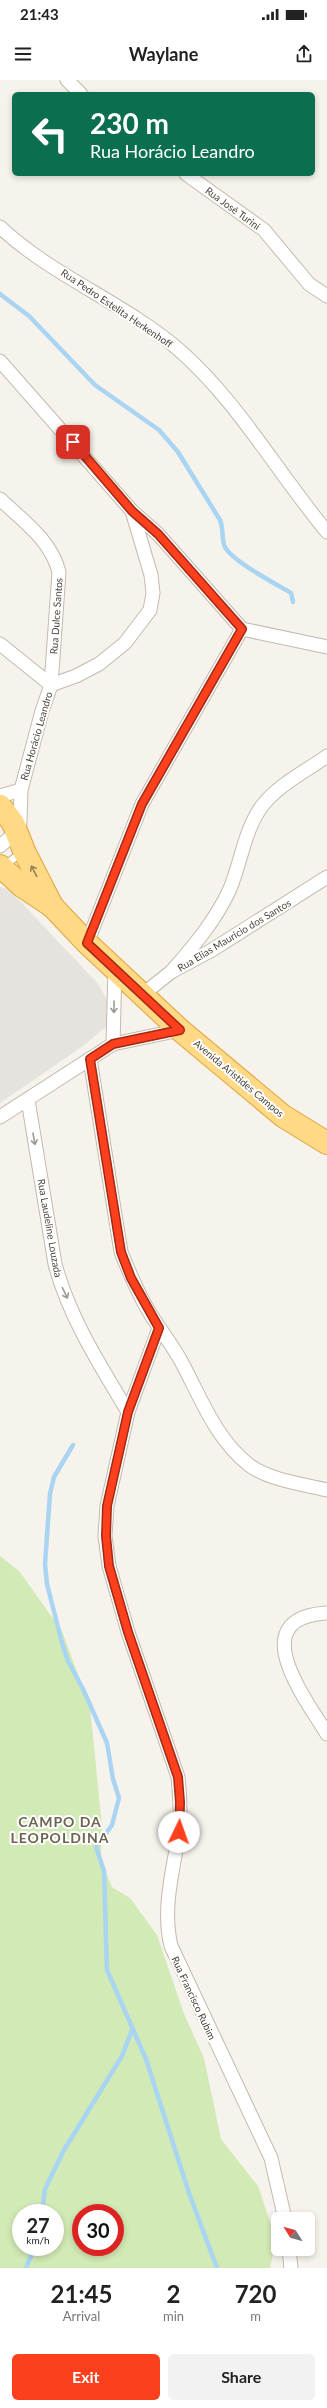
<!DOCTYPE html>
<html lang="en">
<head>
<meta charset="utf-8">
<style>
	:root { --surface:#fff; --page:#f2f2f2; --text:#222; --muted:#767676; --accent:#fc3f1d }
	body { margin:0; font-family:Lato,sans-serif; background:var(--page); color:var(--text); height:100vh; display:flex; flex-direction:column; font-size:15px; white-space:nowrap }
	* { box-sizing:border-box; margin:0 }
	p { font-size:13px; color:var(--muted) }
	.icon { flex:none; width:22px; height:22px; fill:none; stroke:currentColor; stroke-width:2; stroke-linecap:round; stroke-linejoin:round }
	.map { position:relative; height:2188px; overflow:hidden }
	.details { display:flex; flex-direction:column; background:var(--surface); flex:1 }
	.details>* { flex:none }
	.guide { position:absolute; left:12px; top:12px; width:303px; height:84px; border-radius:6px; box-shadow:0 2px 6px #0003; background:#0b6e4f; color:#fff; overflow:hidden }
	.needle { width:26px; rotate:307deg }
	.fabs { position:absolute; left:271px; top:2132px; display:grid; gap:8px }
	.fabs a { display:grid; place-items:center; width:44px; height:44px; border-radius:6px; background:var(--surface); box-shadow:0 2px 6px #0003; font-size:20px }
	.speed { position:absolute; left:12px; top:2124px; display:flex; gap:8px; font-size:20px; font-weight:700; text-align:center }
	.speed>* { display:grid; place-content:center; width:52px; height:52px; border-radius:50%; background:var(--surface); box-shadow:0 2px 6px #0003; line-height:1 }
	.speed small { font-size:10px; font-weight:400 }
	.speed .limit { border:6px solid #d22; background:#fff; color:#111 }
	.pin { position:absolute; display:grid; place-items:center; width:34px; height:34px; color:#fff; margin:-17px; border-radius:8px; box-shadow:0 2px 6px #0006 }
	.me { position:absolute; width:44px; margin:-22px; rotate:3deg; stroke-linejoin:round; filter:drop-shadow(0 0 3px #0008) }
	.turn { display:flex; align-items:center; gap:14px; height:84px; padding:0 12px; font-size:18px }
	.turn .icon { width:52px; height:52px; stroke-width:2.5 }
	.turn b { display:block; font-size:28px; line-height:34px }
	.eta { display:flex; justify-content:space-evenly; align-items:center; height:68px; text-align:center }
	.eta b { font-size:24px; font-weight:700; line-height:28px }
	.button { display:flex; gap:8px; margin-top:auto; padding:8px 12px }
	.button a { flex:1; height:46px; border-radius:6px; background:var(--accent); color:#fff; font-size:16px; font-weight:700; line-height:46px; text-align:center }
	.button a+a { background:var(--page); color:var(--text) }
	.status { display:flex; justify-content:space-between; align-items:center; height:28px; padding:0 20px; background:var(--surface); direction:ltr }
	.status svg { height:11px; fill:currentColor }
	header { display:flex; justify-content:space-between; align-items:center; height:52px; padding:0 12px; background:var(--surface); font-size:18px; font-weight:700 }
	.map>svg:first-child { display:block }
</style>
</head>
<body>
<div class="status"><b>21:43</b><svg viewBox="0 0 49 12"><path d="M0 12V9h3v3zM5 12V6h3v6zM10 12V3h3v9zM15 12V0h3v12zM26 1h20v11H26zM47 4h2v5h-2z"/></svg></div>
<header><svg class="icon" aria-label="menu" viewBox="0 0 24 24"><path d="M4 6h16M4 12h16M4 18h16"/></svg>Waylane<svg class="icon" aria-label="share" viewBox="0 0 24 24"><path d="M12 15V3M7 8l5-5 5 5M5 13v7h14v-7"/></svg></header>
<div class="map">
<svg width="327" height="2188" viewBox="0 0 327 2188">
	<rect width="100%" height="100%" fill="#f6f3ec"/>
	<polygon fill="#e6e2dd" points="0,807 7,809 19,820 98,904 111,927 108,945 83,966 0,1023"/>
	<path fill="#d2eab5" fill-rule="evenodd" d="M0,1476L19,1491L62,1551L90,1627L102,1746L101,1780L112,1807L130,1818L157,1855L184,1934L204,1978L221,2059L258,2106L276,2160L270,2188H0ZM21,2133H55V2167H21ZM81,2133H115V2167H81Z"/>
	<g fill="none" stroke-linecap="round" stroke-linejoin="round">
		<g stroke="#a9d4f2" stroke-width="4.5">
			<path d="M0,214L29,236L95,305L159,350L178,372L220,440C224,449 221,459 225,467C232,481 276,504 291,513L293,522"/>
			<polyline points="73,1365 54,1397 50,1414 45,1484 47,1504 62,1563 68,1581 83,1609 107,1663 113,1699 119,1718 112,1745 96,1767 104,1791 107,1890 146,1979 189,2113 217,2188"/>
			<polyline points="42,2133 45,2109 64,2070 122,1976 132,1950"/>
			<polyline points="26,2188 35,2167"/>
		</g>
		<defs>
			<polyline id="service" points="3,786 23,772"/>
			<g id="minor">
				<polyline points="67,0 81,14"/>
				<polyline points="186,94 264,150 309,204 327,216"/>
				<path d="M0,147C52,196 123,222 178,269C237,320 277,392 327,452"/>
				<polyline points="0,281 132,431 151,495 153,513 150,530 125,563 99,584 76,596 51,605 42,631 21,710 20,742 17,752 0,766"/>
				<path d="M0,419C23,441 51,460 59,492L51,605"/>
				<polyline points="133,432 158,454 242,549"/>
				<polyline points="242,549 327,567"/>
				<polyline points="0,564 51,605"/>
				<polyline points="0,716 21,710"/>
				<polyline points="87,863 142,724 242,549"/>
				<path d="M171,892C193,867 215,841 229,811C241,784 244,750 262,726C278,705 306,691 327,676"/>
				<polyline points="142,915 171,892 212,870 327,797"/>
				<polyline points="113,964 115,889"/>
				<path d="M90,979L121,1172C129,1192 137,1211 148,1230C158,1247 171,1263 181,1281C201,1318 215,1358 249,1385C269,1400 302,1404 327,1410"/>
				<path d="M28,1020L55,1184C69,1237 100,1285 128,1332"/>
				<polyline points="0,1037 113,964 180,950"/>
				<path d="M159,1248L128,1332L107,1426L105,1456L109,1486L128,1552L178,1697C180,1716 181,1734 179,1753C173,1791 162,1828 171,1866L271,2078L285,2139"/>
				<path d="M327,1533C243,1538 305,1618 327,1654"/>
				<polyline points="289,2169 291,2188"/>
			</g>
			<g id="trunk">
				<polyline points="0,726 13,743 24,771 52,826"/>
				<polyline points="0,786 22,806 52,826 87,863 180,950 283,1036 327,1063"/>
			</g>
		</defs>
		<use href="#service" stroke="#c2bbae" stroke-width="9"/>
		<use href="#minor" stroke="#c2bbae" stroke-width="15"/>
		<use href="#trunk" stroke="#e0a43c" stroke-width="24"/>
		<use href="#service" stroke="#fff" stroke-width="7"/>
		<use href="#minor" stroke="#fff" stroke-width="13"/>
		<use href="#trunk" stroke="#ffd985" stroke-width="22"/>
	</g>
	<defs><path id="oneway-shaft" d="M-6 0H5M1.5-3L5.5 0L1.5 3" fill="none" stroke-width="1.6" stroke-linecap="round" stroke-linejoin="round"/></defs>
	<use stroke="#938057" href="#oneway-shaft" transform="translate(34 791) rotate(-117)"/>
	<g stroke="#9c9892">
		<use href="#oneway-shaft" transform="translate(114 927) rotate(91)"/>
		<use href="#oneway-shaft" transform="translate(34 1059) rotate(80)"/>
		<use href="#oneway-shaft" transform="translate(65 1213) rotate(64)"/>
	</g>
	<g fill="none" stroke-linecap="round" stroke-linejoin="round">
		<defs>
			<polyline id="route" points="73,362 132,431 158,454 242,549 142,724 87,863 180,950 113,964 90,979 121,1172 131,1198 159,1248 128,1332 107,1426 106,1456 109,1486 128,1552 178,1697 180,1722 179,1752"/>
		</defs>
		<use href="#route" stroke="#a42913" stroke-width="10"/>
		<use href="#route" stroke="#fc3f1d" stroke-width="7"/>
	</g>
	<g text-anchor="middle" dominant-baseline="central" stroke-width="4" stroke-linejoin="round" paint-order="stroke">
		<g font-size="10" fill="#4b4439" stroke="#fff">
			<text transform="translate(233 128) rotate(36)">Rua José Turini</text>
			<text transform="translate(117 228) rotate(34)">Rua Pedro Estelita Herkenhoff</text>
			<text transform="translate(56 536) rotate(-86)">Rua Dulce Santos</text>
			<text transform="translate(36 656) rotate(-74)">Rua Horácio Leandro</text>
			<text transform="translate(234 855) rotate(-31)">Rua Elias Maurício dos Santos</text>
			<text transform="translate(239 998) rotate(40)">Avenida Aristides Campos</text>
			<text transform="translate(50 1148) rotate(80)">Rua Laudeline Louzada</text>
			<text transform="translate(194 1918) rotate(65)">Rua Francisco Rubim</text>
		</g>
		<g font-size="14" font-weight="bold" letter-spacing="1" fill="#6e6250" stroke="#fff">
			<text x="60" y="1741">CAMPO DA<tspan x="60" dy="16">LEOPOLDINA</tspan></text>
		</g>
	</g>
</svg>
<div class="fabs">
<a><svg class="needle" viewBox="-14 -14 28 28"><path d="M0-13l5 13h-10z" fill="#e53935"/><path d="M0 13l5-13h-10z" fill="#767676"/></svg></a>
</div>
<div class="speed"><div>27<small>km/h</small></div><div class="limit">30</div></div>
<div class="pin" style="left:73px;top:362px;background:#d93025"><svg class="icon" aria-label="arrive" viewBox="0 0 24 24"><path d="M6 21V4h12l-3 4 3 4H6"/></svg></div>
<svg class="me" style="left:179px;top:1752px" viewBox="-20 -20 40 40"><circle r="19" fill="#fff"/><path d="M0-13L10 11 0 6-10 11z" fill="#fc3f1d"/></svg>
<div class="guide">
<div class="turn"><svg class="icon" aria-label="left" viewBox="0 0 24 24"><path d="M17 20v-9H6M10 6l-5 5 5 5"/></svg><div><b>230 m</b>Rua Horácio Leandro</div></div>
</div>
</div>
<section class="details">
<div class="eta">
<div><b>21:45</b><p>Arrival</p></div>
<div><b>2</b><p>min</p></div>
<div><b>720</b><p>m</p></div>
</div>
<div class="button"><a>Exit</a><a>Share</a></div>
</section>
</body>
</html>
